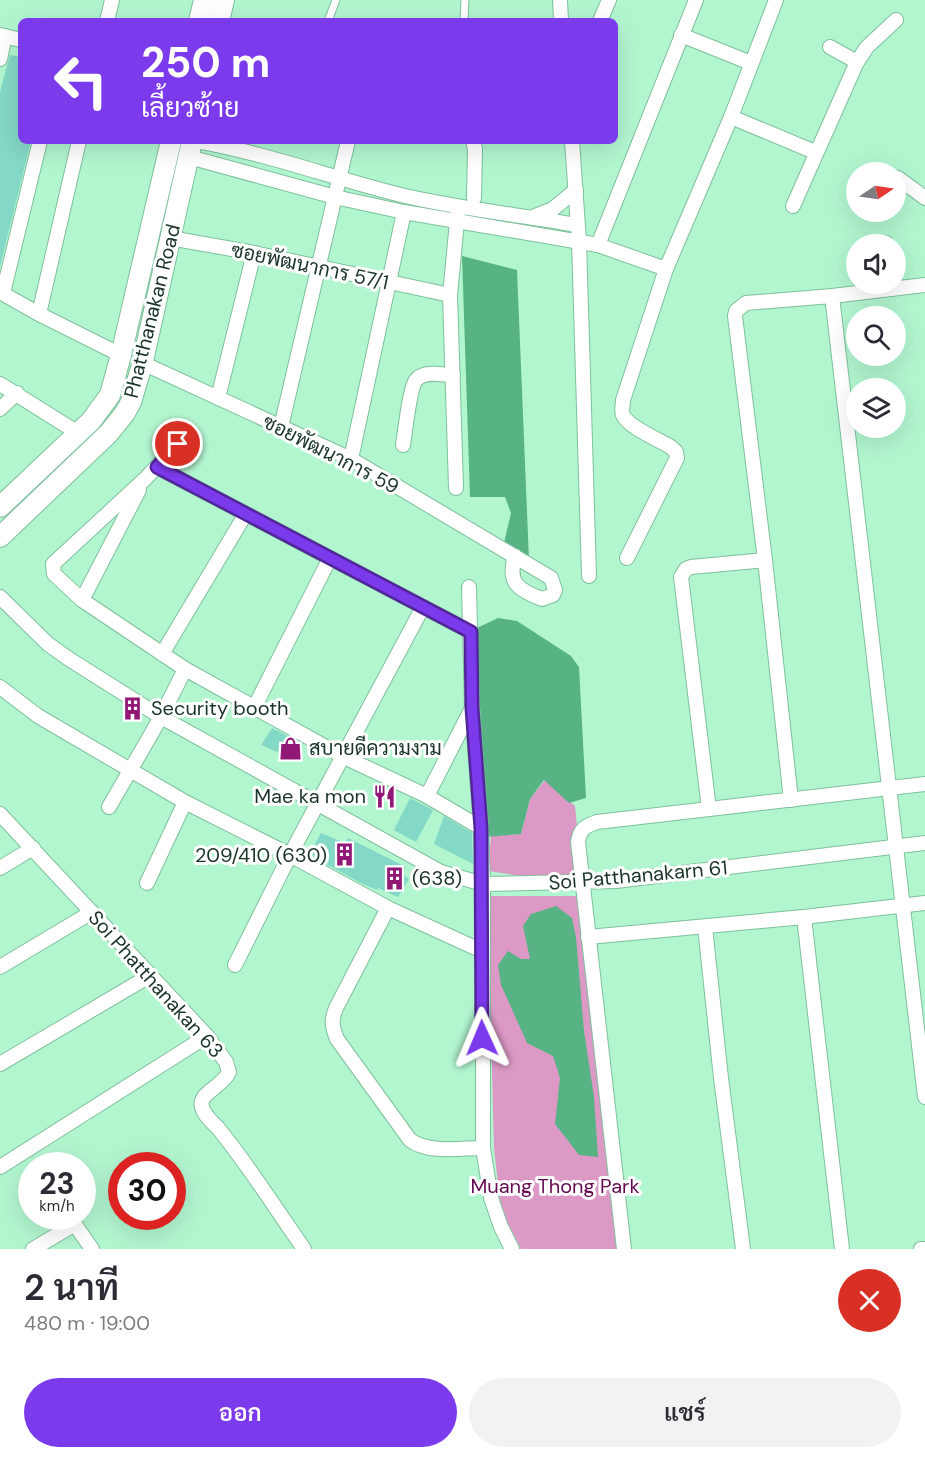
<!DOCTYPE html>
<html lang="th">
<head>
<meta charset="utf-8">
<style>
	:root { --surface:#fff; --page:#f2f2f3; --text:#2b2b33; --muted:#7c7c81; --accent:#7c3aed }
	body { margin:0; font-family:"DM Sans",Sarabun,sans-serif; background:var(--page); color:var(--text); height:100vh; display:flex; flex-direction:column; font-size:22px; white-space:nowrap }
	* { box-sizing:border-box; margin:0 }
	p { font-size:20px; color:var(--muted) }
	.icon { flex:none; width:33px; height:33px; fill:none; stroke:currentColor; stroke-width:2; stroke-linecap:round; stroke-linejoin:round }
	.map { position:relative; height:1249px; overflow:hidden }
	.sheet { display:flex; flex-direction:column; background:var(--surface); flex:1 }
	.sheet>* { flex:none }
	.hud { position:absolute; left:18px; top:18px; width:600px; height:126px; border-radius:9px; box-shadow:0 6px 24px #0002; background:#7c3aed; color:#fff; overflow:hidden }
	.needle { width:39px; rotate:77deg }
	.controls { position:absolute; left:846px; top:162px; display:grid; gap:12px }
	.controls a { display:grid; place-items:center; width:60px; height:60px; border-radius:50%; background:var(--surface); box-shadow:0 6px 24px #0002; font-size:30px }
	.speed { position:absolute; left:18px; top:1152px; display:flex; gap:12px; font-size:30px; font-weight:700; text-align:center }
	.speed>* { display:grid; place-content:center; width:78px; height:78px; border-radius:50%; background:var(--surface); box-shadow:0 6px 24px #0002; line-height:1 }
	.speed small { font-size:15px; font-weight:400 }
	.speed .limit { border:9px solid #d22; background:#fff; color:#111 }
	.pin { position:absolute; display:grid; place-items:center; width:51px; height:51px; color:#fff; margin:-26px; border:3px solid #fff; border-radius:50%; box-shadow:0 2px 6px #0007 }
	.me { position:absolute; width:66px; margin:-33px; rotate:359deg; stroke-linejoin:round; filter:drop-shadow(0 0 4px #0008) }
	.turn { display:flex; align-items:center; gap:21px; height:126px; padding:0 24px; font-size:27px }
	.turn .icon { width:78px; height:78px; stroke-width:2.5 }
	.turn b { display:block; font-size:42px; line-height:51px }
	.round { display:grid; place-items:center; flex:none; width:63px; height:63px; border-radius:32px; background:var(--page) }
	.headline { display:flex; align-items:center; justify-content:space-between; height:102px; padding:0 24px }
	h1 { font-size:36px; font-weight:600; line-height:45px }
	.action { display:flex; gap:12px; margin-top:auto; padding:12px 24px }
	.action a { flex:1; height:69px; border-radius:36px; background:var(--accent); color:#fff; font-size:24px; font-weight:600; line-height:69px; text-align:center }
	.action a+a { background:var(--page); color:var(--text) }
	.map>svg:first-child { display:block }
</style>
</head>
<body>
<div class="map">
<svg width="925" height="1249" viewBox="0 0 925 1249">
	<rect width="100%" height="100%" fill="#b2f6d0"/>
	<g fill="#dc99c6">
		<polygon points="545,780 575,806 583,885 488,871 491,836 521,834 530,799"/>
		<polygon points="490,896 583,896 620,1249 521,1249 501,1210 494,1148 489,960"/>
	</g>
	<g fill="#57b284">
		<polygon points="462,256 517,270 529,560 504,543 511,513 505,497 470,497"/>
		<polygon points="498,618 517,621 571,656 579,667 586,798 569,803 544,780 530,799 521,834 485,837 477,628"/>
		<polygon points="556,906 572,918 576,937 584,1031 594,1097 598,1157 579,1155 555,1124 560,1078 553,1056 527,1043 501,985 498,965 508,951 521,959 530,959 523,926 531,914"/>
	</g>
	<g fill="#84d8c6">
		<polygon points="10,55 21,57 21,141 31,141 0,267 0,92"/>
		<polygon points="272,728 303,744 295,760 261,745"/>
		<polygon points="410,798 433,810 416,842 394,830"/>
		<polygon points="444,816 472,833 473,864 434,844"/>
		<polygon points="321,833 345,843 348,838 406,867 402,874 409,879 398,897 378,888 377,890 365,885 309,855"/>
	</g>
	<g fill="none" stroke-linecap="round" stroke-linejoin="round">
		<defs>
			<g id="service">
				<polyline points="328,21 336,0"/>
				<polyline points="464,21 465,0"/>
				<polyline points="886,244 888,240"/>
			</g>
			<g id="minor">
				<polyline points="560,0 561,21"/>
				<polyline points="107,21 112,0"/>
				<polyline points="600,21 609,0"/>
				<polyline points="0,35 21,40"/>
				<polyline points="681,35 751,63"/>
				<polyline points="830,47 857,62"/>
				<polyline points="0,59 5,36"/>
				<polyline points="731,117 815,152"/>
				<path d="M196,141C266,153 335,179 405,196C462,209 520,215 577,225"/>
				<polyline points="473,141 475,149 474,198"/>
				<polyline points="572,141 579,241 589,576"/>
				<polyline points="189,157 335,197 404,212 598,245 666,269"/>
				<polyline points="898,178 925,198"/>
				<polyline points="793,206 857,62 867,47 896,20"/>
				<polyline points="535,216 553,209 576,190"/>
				<polyline points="170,238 254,253 450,295"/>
				<polyline points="598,245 696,0"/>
				<polyline points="0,292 39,314 121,355"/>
				<polyline points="3,293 40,141"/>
				<polyline points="832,296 925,1097"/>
				<polyline points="39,314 79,141"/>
				<path d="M142,365L151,367L351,459L551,578L555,590L553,595L542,599C518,590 507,583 515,556"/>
				<polyline points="0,384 78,433"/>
				<polyline points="218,398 254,253"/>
				<polyline points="0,409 17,393"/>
				<polyline points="281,427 348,141"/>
				<polyline points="178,444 145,479 53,564 54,574 82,600 185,669 344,757 427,796 481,828"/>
				<path d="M403,445C405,432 410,387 416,380C424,370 442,375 453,375"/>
				<polyline points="351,459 404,212"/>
				<polyline points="157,467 471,632"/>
				<polyline points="456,488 450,295 458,211"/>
				<path d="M627,558L677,458L676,452L671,447C659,440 628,427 623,415C621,411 623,405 623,400L666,269L731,117L776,0"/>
				<polyline points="469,587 472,708 481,828 483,884 483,1148 491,1198 501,1227 512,1249"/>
				<polyline points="0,597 48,644 69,659 161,717 441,872 483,884 616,881 925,843"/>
				<polyline points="82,600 139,490"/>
				<polyline points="162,654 245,515"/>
				<polyline points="0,687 38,716 185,802 290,855 388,908 482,951"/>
				<polyline points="255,706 330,558"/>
				<polyline points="427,796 471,710"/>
				<polyline points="791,800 765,560 735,316 736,311 746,303 832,296 925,285"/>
				<polyline points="109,807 161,717 185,669"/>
				<polyline points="709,809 681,577 686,569 691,567 765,560"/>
				<path d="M0,814L207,1036L226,1062L229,1072C224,1084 204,1092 202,1101C199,1111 212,1122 218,1128C249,1166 276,1209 304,1249"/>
				<polyline points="0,868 33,848"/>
				<polyline points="147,883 185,802"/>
				<path d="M388,908L336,1008C331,1020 332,1027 337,1039L410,1140C429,1154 461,1148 483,1148"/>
				<polyline points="804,917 842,1249"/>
				<polyline points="705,927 721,1078 743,1249"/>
				<polyline points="588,937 804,917 925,903"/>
				<polyline points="235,965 290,855 423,607"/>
				<polyline points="0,967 92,912"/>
				<polyline points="0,1064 151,975"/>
				<polyline points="0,1167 207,1036"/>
				<polyline points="69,1216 92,1249"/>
				<polyline points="33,1249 75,1224"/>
				<path d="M624,1249L578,842C580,829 585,826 597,822L925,784"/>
				<polyline points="921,1249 925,1249"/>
			</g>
			<g id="secondary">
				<polyline points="199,21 204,0"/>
				<polyline points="219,21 224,0"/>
				<polyline points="0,507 91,421 110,395 121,355 171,141"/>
				<polyline points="0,537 108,434 125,413 131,402 142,365 192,141"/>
			</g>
		</defs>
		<use href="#service" stroke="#7ec09c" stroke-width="9"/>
		<use href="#minor" stroke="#7ec09c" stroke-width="16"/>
		<use href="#secondary" stroke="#7ec09c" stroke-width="22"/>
		<use href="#service" stroke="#fff" stroke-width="7"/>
		<use href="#minor" stroke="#fff" stroke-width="14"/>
		<use href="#secondary" stroke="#fff" stroke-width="20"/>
	</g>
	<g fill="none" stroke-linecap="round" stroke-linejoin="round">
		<defs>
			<polyline id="route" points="178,444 157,467 471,632 472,708 481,828 482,1038"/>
		</defs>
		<use href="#route" stroke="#51269a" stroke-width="15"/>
		<use href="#route" stroke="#7c3aed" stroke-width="10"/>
	</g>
	<defs>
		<symbol id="building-bare" viewBox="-9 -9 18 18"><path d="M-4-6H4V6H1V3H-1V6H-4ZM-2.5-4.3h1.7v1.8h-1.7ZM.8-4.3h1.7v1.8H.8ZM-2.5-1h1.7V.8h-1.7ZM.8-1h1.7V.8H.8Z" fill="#911876" stroke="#fff" stroke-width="2.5" paint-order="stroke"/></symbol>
		<symbol id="shop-bare" viewBox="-9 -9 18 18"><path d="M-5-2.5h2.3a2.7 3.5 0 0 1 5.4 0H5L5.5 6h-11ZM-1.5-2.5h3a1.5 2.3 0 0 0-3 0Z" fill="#911876" stroke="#fff" stroke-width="2.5" paint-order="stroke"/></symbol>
		<symbol id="restaurant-bare" viewBox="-9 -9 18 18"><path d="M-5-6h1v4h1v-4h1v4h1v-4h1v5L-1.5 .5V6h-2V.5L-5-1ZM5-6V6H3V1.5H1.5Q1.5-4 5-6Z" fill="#911876" stroke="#fff" stroke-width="2.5" paint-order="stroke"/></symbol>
	</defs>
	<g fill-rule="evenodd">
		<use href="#building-bare" x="116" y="692" width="33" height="33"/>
		<use href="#shop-bare" x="274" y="732" width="33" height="33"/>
		<use href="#restaurant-bare" x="368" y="780" width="33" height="33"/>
		<use href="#building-bare" x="328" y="838" width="33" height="33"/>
		<use href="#building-bare" x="378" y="862" width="33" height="33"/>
	</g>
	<g text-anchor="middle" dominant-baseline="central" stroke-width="6" stroke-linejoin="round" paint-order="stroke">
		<g font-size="20" fill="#1a3527" stroke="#fff">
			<text transform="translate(310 266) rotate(12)">ซอยพัฒนาการ 57/1</text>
			<text transform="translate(152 311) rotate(-76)">Phatthanakan Road</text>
			<text transform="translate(331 454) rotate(27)">ซอยพัฒนาการ 59</text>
			<text transform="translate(638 875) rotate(-5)">Soi Patthanakarn 61</text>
			<text transform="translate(156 984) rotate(48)">Soi Phatthanakan 63</text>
		</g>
		<g font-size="20" fill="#1a3527" stroke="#fff" text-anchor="start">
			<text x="151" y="708">Security booth</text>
			<text x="309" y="748">สบายดีความงาม</text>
			<text x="366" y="796" text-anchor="end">Mae ka mon</text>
			<text x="327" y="855" text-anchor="end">209/410 (630)</text>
			<text x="412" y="878">(638)</text>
		</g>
		<g font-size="20" fill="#640950" stroke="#fff">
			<text x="555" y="1186">Muang Thong Park</text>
		</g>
	</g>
</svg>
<div class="controls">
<a><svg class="needle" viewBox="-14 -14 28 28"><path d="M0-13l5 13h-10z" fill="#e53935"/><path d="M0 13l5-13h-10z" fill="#7c7c81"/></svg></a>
<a><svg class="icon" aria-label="sound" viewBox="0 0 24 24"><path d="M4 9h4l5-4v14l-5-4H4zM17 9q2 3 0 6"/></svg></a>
<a><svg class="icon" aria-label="search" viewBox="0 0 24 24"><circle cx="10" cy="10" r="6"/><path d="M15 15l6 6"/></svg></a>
<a><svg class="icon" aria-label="layers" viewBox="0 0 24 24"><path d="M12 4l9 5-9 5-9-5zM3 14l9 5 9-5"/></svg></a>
</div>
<div class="speed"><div>23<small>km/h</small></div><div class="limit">30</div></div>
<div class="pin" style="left:178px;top:444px;background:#d93025"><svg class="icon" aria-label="arrive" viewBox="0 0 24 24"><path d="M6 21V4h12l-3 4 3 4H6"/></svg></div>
<svg class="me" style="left:482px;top:1038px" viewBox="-20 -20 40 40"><path d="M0-17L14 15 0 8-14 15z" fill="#7c3aed" stroke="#fff" stroke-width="4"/></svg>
<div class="hud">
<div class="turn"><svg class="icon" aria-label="left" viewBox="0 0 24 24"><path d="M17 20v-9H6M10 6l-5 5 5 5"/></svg><div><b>250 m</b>เลี้ยวซ้าย</div></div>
</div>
</div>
<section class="sheet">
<div class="headline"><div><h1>2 นาที</h1><p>480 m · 19:00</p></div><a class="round" style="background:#d93025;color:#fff"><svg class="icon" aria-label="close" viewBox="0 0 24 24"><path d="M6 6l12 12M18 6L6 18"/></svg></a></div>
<div class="action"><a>ออก</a><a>แชร์</a></div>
</section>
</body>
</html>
